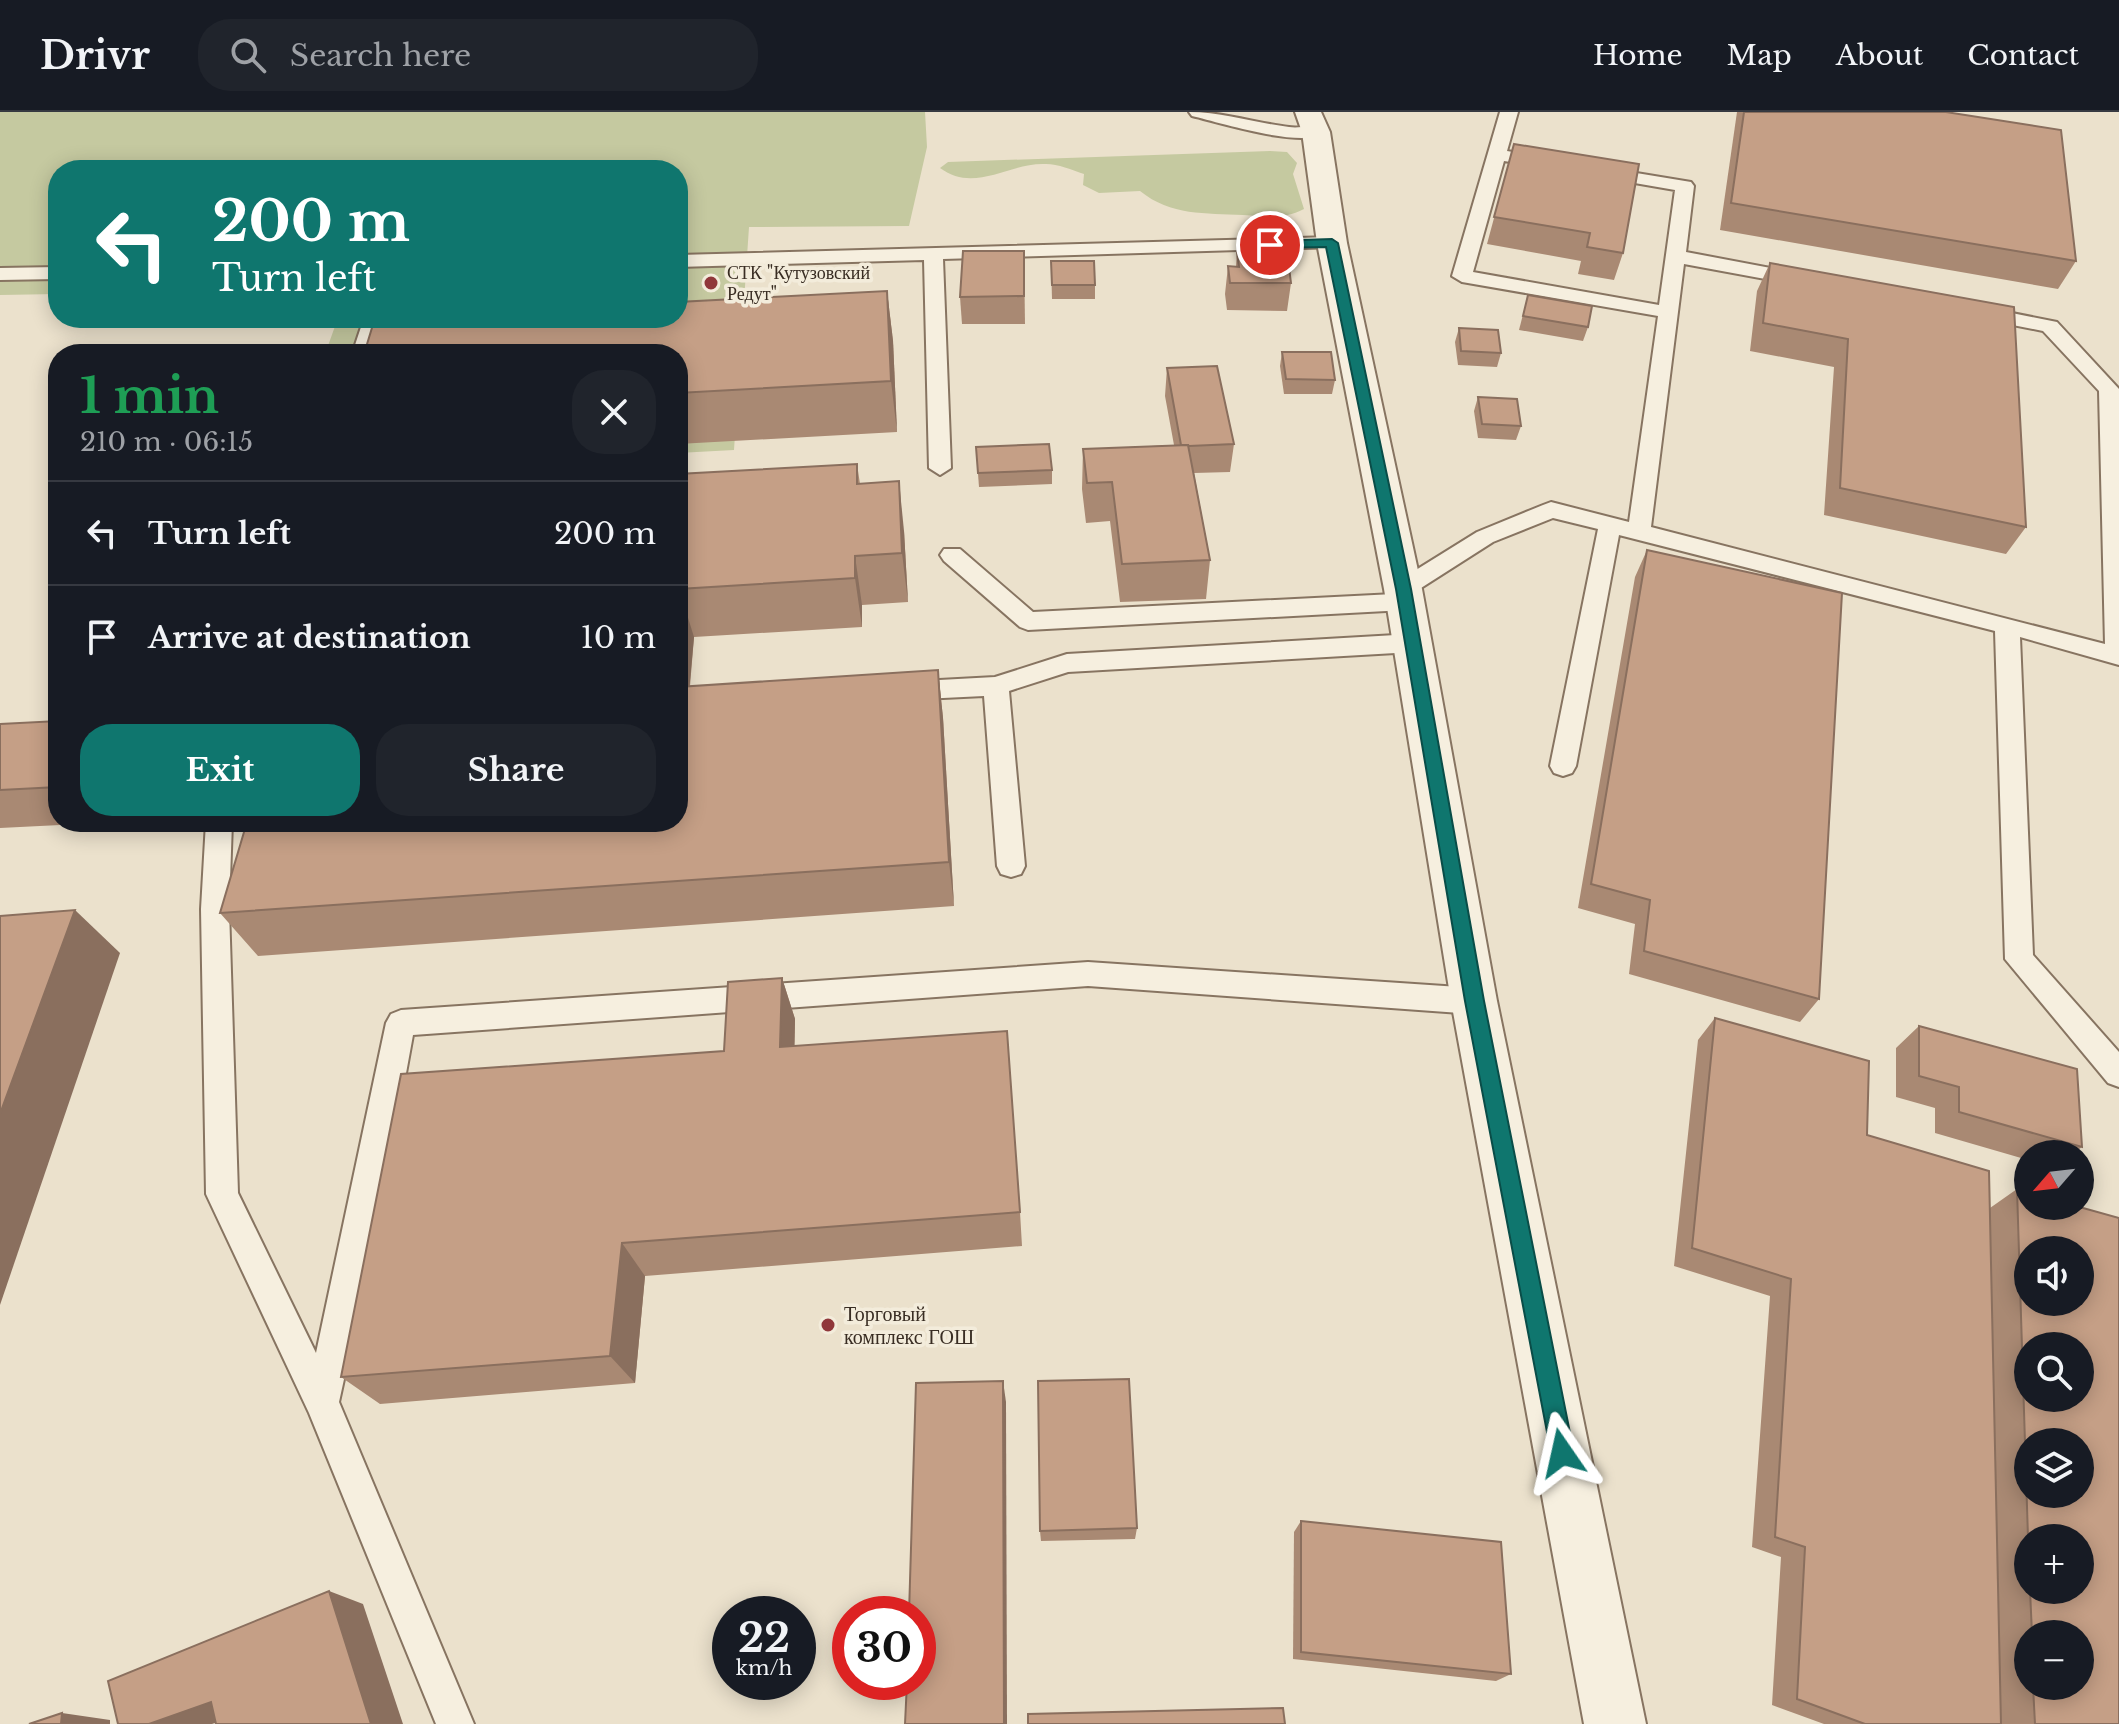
<!DOCTYPE html>
<html lang="en">
<head>
<meta charset="utf-8">
<style>
	:root { --surface:#171b24; --page:#20242c; --text:#f1f3f6; --muted:#9ea1a6; --line:#363941; --accent:#0f766e }
	body { margin:0; font-family:"Libre Baskerville",serif; background:var(--page); color:var(--text); height:100vh; display:flex; flex-direction:column; font-size:30px; white-space:nowrap }
	* { box-sizing:border-box; margin:0 }
	p { font-size:26px; color:var(--muted) }
	.icon { flex:none; width:44px; height:44px; fill:none; stroke:currentColor; stroke-width:2; stroke-linecap:round; stroke-linejoin:round }
	.map { position:relative; flex:1; overflow:hidden }
	.drawer { position:absolute; left:48px; top:232px; width:640px; height:488px; display:flex; flex-direction:column; background:var(--surface); border-radius:32px; box-shadow:0 4px 20px #0003 }
	.drawer>* { flex:none }
	.top-card { position:absolute; left:48px; top:48px; width:640px; height:168px; border-radius:32px; box-shadow:0 4px 20px #0003; background:#0f766e; color:#fff; overflow:hidden }
	.needle { width:52px; rotate:242deg }
	.controls { position:absolute; left:2014px; top:1028px; display:grid; gap:16px }
	.controls a { display:grid; place-items:center; width:80px; height:80px; border-radius:50%; background:var(--surface); box-shadow:0 4px 20px #0003; font-size:40px }
	.speed { position:absolute; left:712px; top:1484px; display:flex; gap:16px; font-size:40px; font-weight:700; text-align:center }
	.speed>* { display:grid; place-content:center; width:104px; height:104px; border-radius:50%; background:var(--surface); box-shadow:0 4px 20px #0003; line-height:1 }
	.speed small { font-size:20px; font-weight:400 }
	.speed .limit { border:12px solid #d22; background:#fff; color:#111 }
	.pin { position:absolute; display:grid; place-items:center; width:68px; height:68px; color:#fff; margin:-34px; border:4px solid #fff; border-radius:50%; box-shadow:0 2px 8px #0007 }
	.me { position:absolute; width:88px; margin:-44px; rotate:349deg; stroke-linejoin:round; filter:drop-shadow(0 0 6px #0008) }
	.turn { display:flex; align-items:center; gap:28px; height:168px; padding:0 32px; font-size:36px }
	.turn .icon { width:104px; height:104px; stroke-width:2.5 }
	.turn b { display:block; font-size:56px; line-height:68px }
	.round { display:grid; place-items:center; flex:none; width:84px; height:84px; border-radius:32px; background:var(--page) }
	.summary { display:flex; align-items:center; justify-content:space-between; height:136px; padding:0 32px }
	h1 { font-size:48px; font-weight:700; line-height:60px; color:#1e9e55 }
	.button { display:flex; gap:16px; margin-top:auto; padding:16px 32px }
	.button a { flex:1; height:92px; border-radius:32px; background:var(--accent); color:#fff; font-size:32px; font-weight:700; line-height:92px; text-align:center }
	.button a+a { background:var(--page); color:var(--text) }
	ul { padding:0; list-style:none }
	li { display:flex; align-items:center; gap:24px; height:104px; padding:0 32px; border-top:2px solid var(--line) }
	li div { flex:1 }
	li b { display:block; font-size:30px }
	li em { font-style:normal }
	header { display:flex; align-items:center; gap:48px; box-sizing:border-box; height:112px; padding:0 40px; background:var(--surface); border-bottom:2px solid var(--line) }
	header strong { font-size:38px }
	nav { display:flex; gap:44px; margin-inline-start:auto; font-size:28px }
	.search { width:560px; height:72px; background:var(--page); display:flex; align-items:center; gap:20px; box-sizing:border-box; padding:0 28px; border-radius:32px; color:var(--muted); font-size:30px }
	.map>svg:first-child { display:block }
</style>
</head>
<body>
<header>
<strong>Drivr</strong>
<div class="search"><svg class="icon" aria-label="search" viewBox="0 0 24 24"><circle cx="10" cy="10" r="6"/><path d="M15 15l6 6"/></svg>Search here</div>
<nav><a>Home</a><a>Map</a><a>About</a><a>Contact</a></nav>
</header>
<div class="map">
<svg width="2119" height="1612" viewBox="0 0 2119 1612">
	<rect width="100%" height="100%" fill="#ebe1cc"/>
	<g fill="#c5c9a0">
		<polygon points="0,0 925,0 927,35 909,114 749,115 734,338 678,341 678,242 325,242 338,206 678,206 678,58 58,58 58,182 0,183"/>
		<path d="M1270,39L1287,40L1297,51L1293,62L1304,97C1283,108 1266,104 1243,103C1205,101 1171,104 1140,79L1099,81L1083,73L1084,62C1072,58 1058,52 1046,52C1009,50 975,82 940,56L948,50Z"/>
	</g>
	<g fill="none" stroke-linecap="round" stroke-linejoin="round">
		<defs>
			<g id="service">
				<path d="M1189,0C1224,0 1255,11 1289,15C1301,17 1315,11 1325,20C1306,38 1218,10 1192,4Z"/>
				<polygon points="1500,0 1518,0 1507,39 1547,46 1556,51 1547,56 1504,49 1473,160 1659,193 1675,78 1594,64 1591,60 1600,55 1691,70 1694,74 1686,140 1803,162 1813,168 1803,174 1684,152 1651,415 2105,532 2099,279 2043,219 1977,206 1967,200 1977,194 2057,210 2119,277 2119,553 2020,525 2033,843 2119,940 2119,975 2108,971 2005,847 1995,519 1619,423 1576,654 1572,661 1563,664 1554,661 1550,654 1598,417 1553,406 1493,430 1410,483 1417,490 1413,496 1405,498 1028,518 1020,515 944,449 940,443 944,437 960,437 1033,500 1394,482 1391,477 1395,471 1477,420 1543,393 1551,390 1629,410 1658,204 1462,170 1452,164"/>
				<polygon points="1332,125 1341,131 1339,135 943,147 951,356 940,363 929,356 924,148 678,155 678,143"/>
				<polygon points="58,155 58,167 0,168 0,156"/>
				<polygon points="364,206 384,206 372,242 352,242"/>
				<polygon points="1413,522 1422,525 1425,531 1422,537 1413,540 1068,560 1009,579 1025,754 1021,762 1011,765 1001,762 997,754 984,584 902,588 893,586 890,579 893,572 902,570 995,565 1067,542"/>
				<polygon points="206,710 232,710 229,797 238,1081 316,1241 386,911 391,902 401,898 1088,850 1474,876 1484,880 1489,889 1484,898 1474,902 1088,874 413,923 381,1098 339,1290 474,1612 436,1612 309,1301 206,1082 201,797"/>
			</g>
			<polygon id="minor" points="1295,0 1321,0 1330,20 1347,131 1422,477 1497,889 1646,1612 1584,1612 1451,889 1384,477 1317,131 1302,20"/>
		</defs>
		<use href="#service" stroke="#877461" stroke-width="4"/>
		<use href="#minor" stroke="#877461" stroke-width="4"/>
		<use href="#service" fill="#f6efdf" fill-rule="evenodd"/>
		<use href="#minor" fill="#f6efdf" fill-rule="evenodd"/>
	</g>
	<g fill="#a98973" fill-rule="evenodd">
		<polygon points="1737,0 1946,0 2076,149 2058,177 1720,118"/>
		<polygon points="1514,32 1623,141 1614,168 1578,162 1581,149 1487,132"/>
		<polygon points="1024,139 1025,212 962,212 960,185"/>
		<polygon points="1237,140 1291,171 1287,199 1227,198 1225,182 1228,154 1236,155"/>
		<polygon points="1051,149 1095,173 1095,187 1052,187"/>
		<polygon points="1770,151 2014,195 2026,415 2006,442 1824,403 1834,255 1750,239 1757,179"/>
		<polygon points="887,179 893,229 897,320 678,332 678,242"/>
		<polygon points="1528,183 1588,215 1583,229 1519,218"/>
		<polygon points="1459,216 1501,241 1497,255 1458,253 1455,230"/>
		<polygon points="1282,240 1335,268 1332,282 1284,282 1280,254"/>
		<polygon points="1167,256 1234,332 1230,360 1194,361 1210,448 1206,487 1120,490 1110,409 1086,411 1082,377 1083,337 1174,333 1165,284"/>
		<polygon points="1478,285 1521,314 1516,328 1478,326 1474,299"/>
		<polygon points="976,335 1052,358 1052,372 979,375"/>
		<polygon points="857,352 860,372 904,419 908,490 862,493 862,515 694,525 690,574 938,558 943,606 954,794 258,844 220,801 678,710 678,362"/>
		<polygon points="1647,438 1819,887 1800,910 1629,862 1635,812 1578,796 1635,465"/>
		<polygon points="58,609 58,710 120,710 0,716 0,612"/>
		<polygon points="782,866 795,907 794,934 1020,1100 1022,1134 645,1164 635,1271 380,1292 341,1265 724,939"/>
		<path d="M1715,906L1867,1023L1990,1096L2017,1077L2119,1612H1824L1772,1593L1781,1445L1752,1435L1770,1184L1674,1154L1698,928ZM2028,1426L2080,1478H2028ZM2028,1522H2080V1574H2028Z"/>
		<polygon points="1919,914 2082,1035 2072,1042 2028,1042 2028,1048 1935,1021 1935,996 1896,985 1896,936"/>
		<polygon points="1301,1409 1511,1562 1496,1569 1293,1547 1294,1420"/>
		<polygon points="1137,1416 1135,1427 1041,1429 1040,1419"/>
	</g>
	<g fill="#8a6f5e">
		<polygon points="887,179 893,229 897,320 891,269"/>
		<polygon points="899,369 904,419 908,490 902,441"/>
		<polygon points="855,444 862,493 862,515 855,466"/>
		<polygon points="679,477 694,525 685,623 678,601"/>
		<polygon points="938,558 943,606 954,794 949,750"/>
		<polygon points="75,798 120,841 0,1193 0,1002"/>
		<polygon points="782,866 795,907 794,974 780,935"/>
		<polygon points="622,1131 645,1164 635,1271 610,1244"/>
		<polygon points="1003,1269 1006,1290 1007,1612 1004,1612"/>
		<polygon points="329,1479 363,1492 403,1612 371,1612"/>
		<polygon points="211,1590 252,1598 212,1612 149,1612"/>
		<polygon points="62,1601 110,1608 110,1612 61,1612"/>
	</g>
	<g fill="#c59f86" stroke="#8a6f5e" stroke-width="2" fill-rule="evenodd">
		<polygon points="1744,0 1946,0 2061,18 2076,149 1731,91"/>
		<polygon points="1514,32 1639,52 1623,141 1587,135 1590,121 1494,105"/>
		<polygon points="621,50 619,58 502,58 505,51"/>
		<polygon points="963,139 1024,139 1024,184 960,185"/>
		<polygon points="1237,140 1287,140 1291,171 1230,171 1228,154 1239,155"/>
		<polygon points="1051,149 1094,149 1095,173 1052,173"/>
		<polygon points="1770,151 2014,195 2026,415 1840,376 1848,227 1763,211"/>
		<polygon points="887,179 891,269 678,281 678,242 364,242 375,206 678,206 678,190"/>
		<polygon points="1528,183 1592,194 1588,215 1523,204"/>
		<polygon points="1459,216 1498,218 1501,241 1461,239"/>
		<polygon points="1282,240 1331,240 1335,268 1286,267"/>
		<polygon points="1217,254 1234,332 1189,334 1188,333 1181,333 1167,256"/>
		<polygon points="1478,285 1517,287 1521,314 1482,312"/>
		<polygon points="1049,332 1052,358 978,361 976,335"/>
		<polygon points="1188,333 1210,448 1122,452 1112,370 1087,371 1083,337"/>
		<polygon points="857,352 857,372 899,369 902,441 855,444 855,466 679,477 678,487 678,362"/>
		<polygon points="1647,438 1842,481 1819,887 1644,839 1650,788 1591,772"/>
		<polygon points="938,558 949,750 220,801 247,710 678,710 678,575"/>
		<polygon points="58,609 58,675 0,678 0,612"/>
		<polygon points="75,798 0,1002 0,804"/>
		<polygon points="782,866 780,935 1007,919 1020,1100 622,1131 610,1244 341,1265 401,962 724,939 728,870"/>
		<polygon points="1715,906 1869,949 1867,1023 1989,1059 2001,1612 1865,1612 1797,1587 1805,1435 1775,1425 1791,1167 1692,1136"/>
		<polygon points="1919,914 2077,957 2082,1035 1959,1000 1959,975 1919,964"/>
		<path d="M2017,1077L2028,1080V1094H2076L2119,1106V1612H2035L2033,1574H2080V1522H2032L2030,1478H2080V1426H2028ZM2028,1138H2080V1190H2028ZM2028,1234H2080V1286H2028ZM2028,1330H2080V1382H2028Z"/>
		<polygon points="1129,1267 1137,1416 1040,1419 1038,1269"/>
		<polygon points="1003,1269 1004,1612 905,1612 907,1570 918,1570 918,1502 909,1502 916,1271"/>
		<polygon points="1301,1409 1501,1430 1511,1562 1301,1540"/>
		<polygon points="329,1479 371,1612 216,1612 211,1590 149,1612 118,1612 108,1569"/>
		<polygon points="1283,1596 1285,1612 1028,1612 1028,1602"/>
		<polygon points="62,1601 61,1612 29,1612"/>
	</g>
	<polygon fill="#0f766e" stroke="#0a4d48" stroke-width="2" points="1332,127 1338,131 1411,477 1484,889 1574,1341 1570,1349 1562,1352 1554,1349 1551,1341 1465,889 1396,477 1326,135 1270,136 1264,133 1270,129"/>
	<g fill="#90373a" stroke="#f3ecdb" stroke-width="3">
		<circle cx="711" cy="171" r="8"/>
		<circle cx="828" cy="1213" r="8"/>
	</g>
	<g text-anchor="middle" dominant-baseline="central" stroke-width="7" stroke-linejoin="round" paint-order="stroke">
		<g font-size="18" fill="#392d23" stroke="#f3ecdb" text-anchor="start">
			<text x="727" y="161">СТК "Кутузовский<tspan x="727" dy="21">Редут"</tspan></text>
		</g>
		<g font-size="20" fill="#392d23" stroke="#f3ecdb" text-anchor="start">
			<text x="844" y="1202">Торговый<tspan x="844" dy="23">комплекс ГОШ</tspan></text>
		</g>
	</g>
</svg>
<div class="controls">
<a><svg class="needle" viewBox="-14 -14 28 28"><path d="M0-13l5 13h-10z" fill="#e53935"/><path d="M0 13l5-13h-10z" fill="#9ea1a6"/></svg></a>
<a><svg class="icon" aria-label="sound" viewBox="0 0 24 24"><path d="M4 9h4l5-4v14l-5-4H4zM17 9q2 3 0 6"/></svg></a>
<a><svg class="icon" aria-label="search" viewBox="0 0 24 24"><circle cx="10" cy="10" r="6"/><path d="M15 15l6 6"/></svg></a>
<a><svg class="icon" aria-label="layers" viewBox="0 0 24 24"><path d="M12 4l9 5-9 5-9-5zM3 14l9 5 9-5"/></svg></a>
<a>+</a>
<a>−</a>
</div>
<div class="speed"><div>22<small>km/h</small></div><div class="limit">30</div></div>
<div class="pin" style="left:1270px;top:133px;background:#d93025"><svg class="icon" aria-label="arrive" viewBox="0 0 24 24"><path d="M6 21V4h12l-3 4 3 4H6"/></svg></div>
<svg class="me" style="left:1562px;top:1341px" viewBox="-20 -20 40 40"><path d="M0-17L14 15 0 8-14 15z" fill="#0f766e" stroke="#fff" stroke-width="4"/></svg>
<div class="top-card">
<div class="turn"><svg class="icon" aria-label="left" viewBox="0 0 24 24"><path d="M17 20v-9H6M10 6l-5 5 5 5"/></svg><div><b>200 m</b>Turn left</div></div>
</div>
<section class="drawer">
<div class="summary"><div><h1>1 min</h1><p>210 m · 06:15</p></div><a class="round"><svg class="icon" aria-label="close" viewBox="0 0 24 24"><path d="M6 6l12 12M18 6L6 18"/></svg></a></div>
<ul>
<li><svg class="icon" aria-label="left" viewBox="0 0 24 24"><path d="M17 20v-9H6M10 6l-5 5 5 5"/></svg><div><b>Turn left</b></div><em>200 m</em></li>
<li><svg class="icon" aria-label="arrive" viewBox="0 0 24 24"><path d="M6 21V4h12l-3 4 3 4H6"/></svg><div><b>Arrive at destination</b></div><em>10 m</em></li>
</ul>
<div class="button"><a>Exit</a><a>Share</a></div>
</section>
</div>
</body>
</html>
